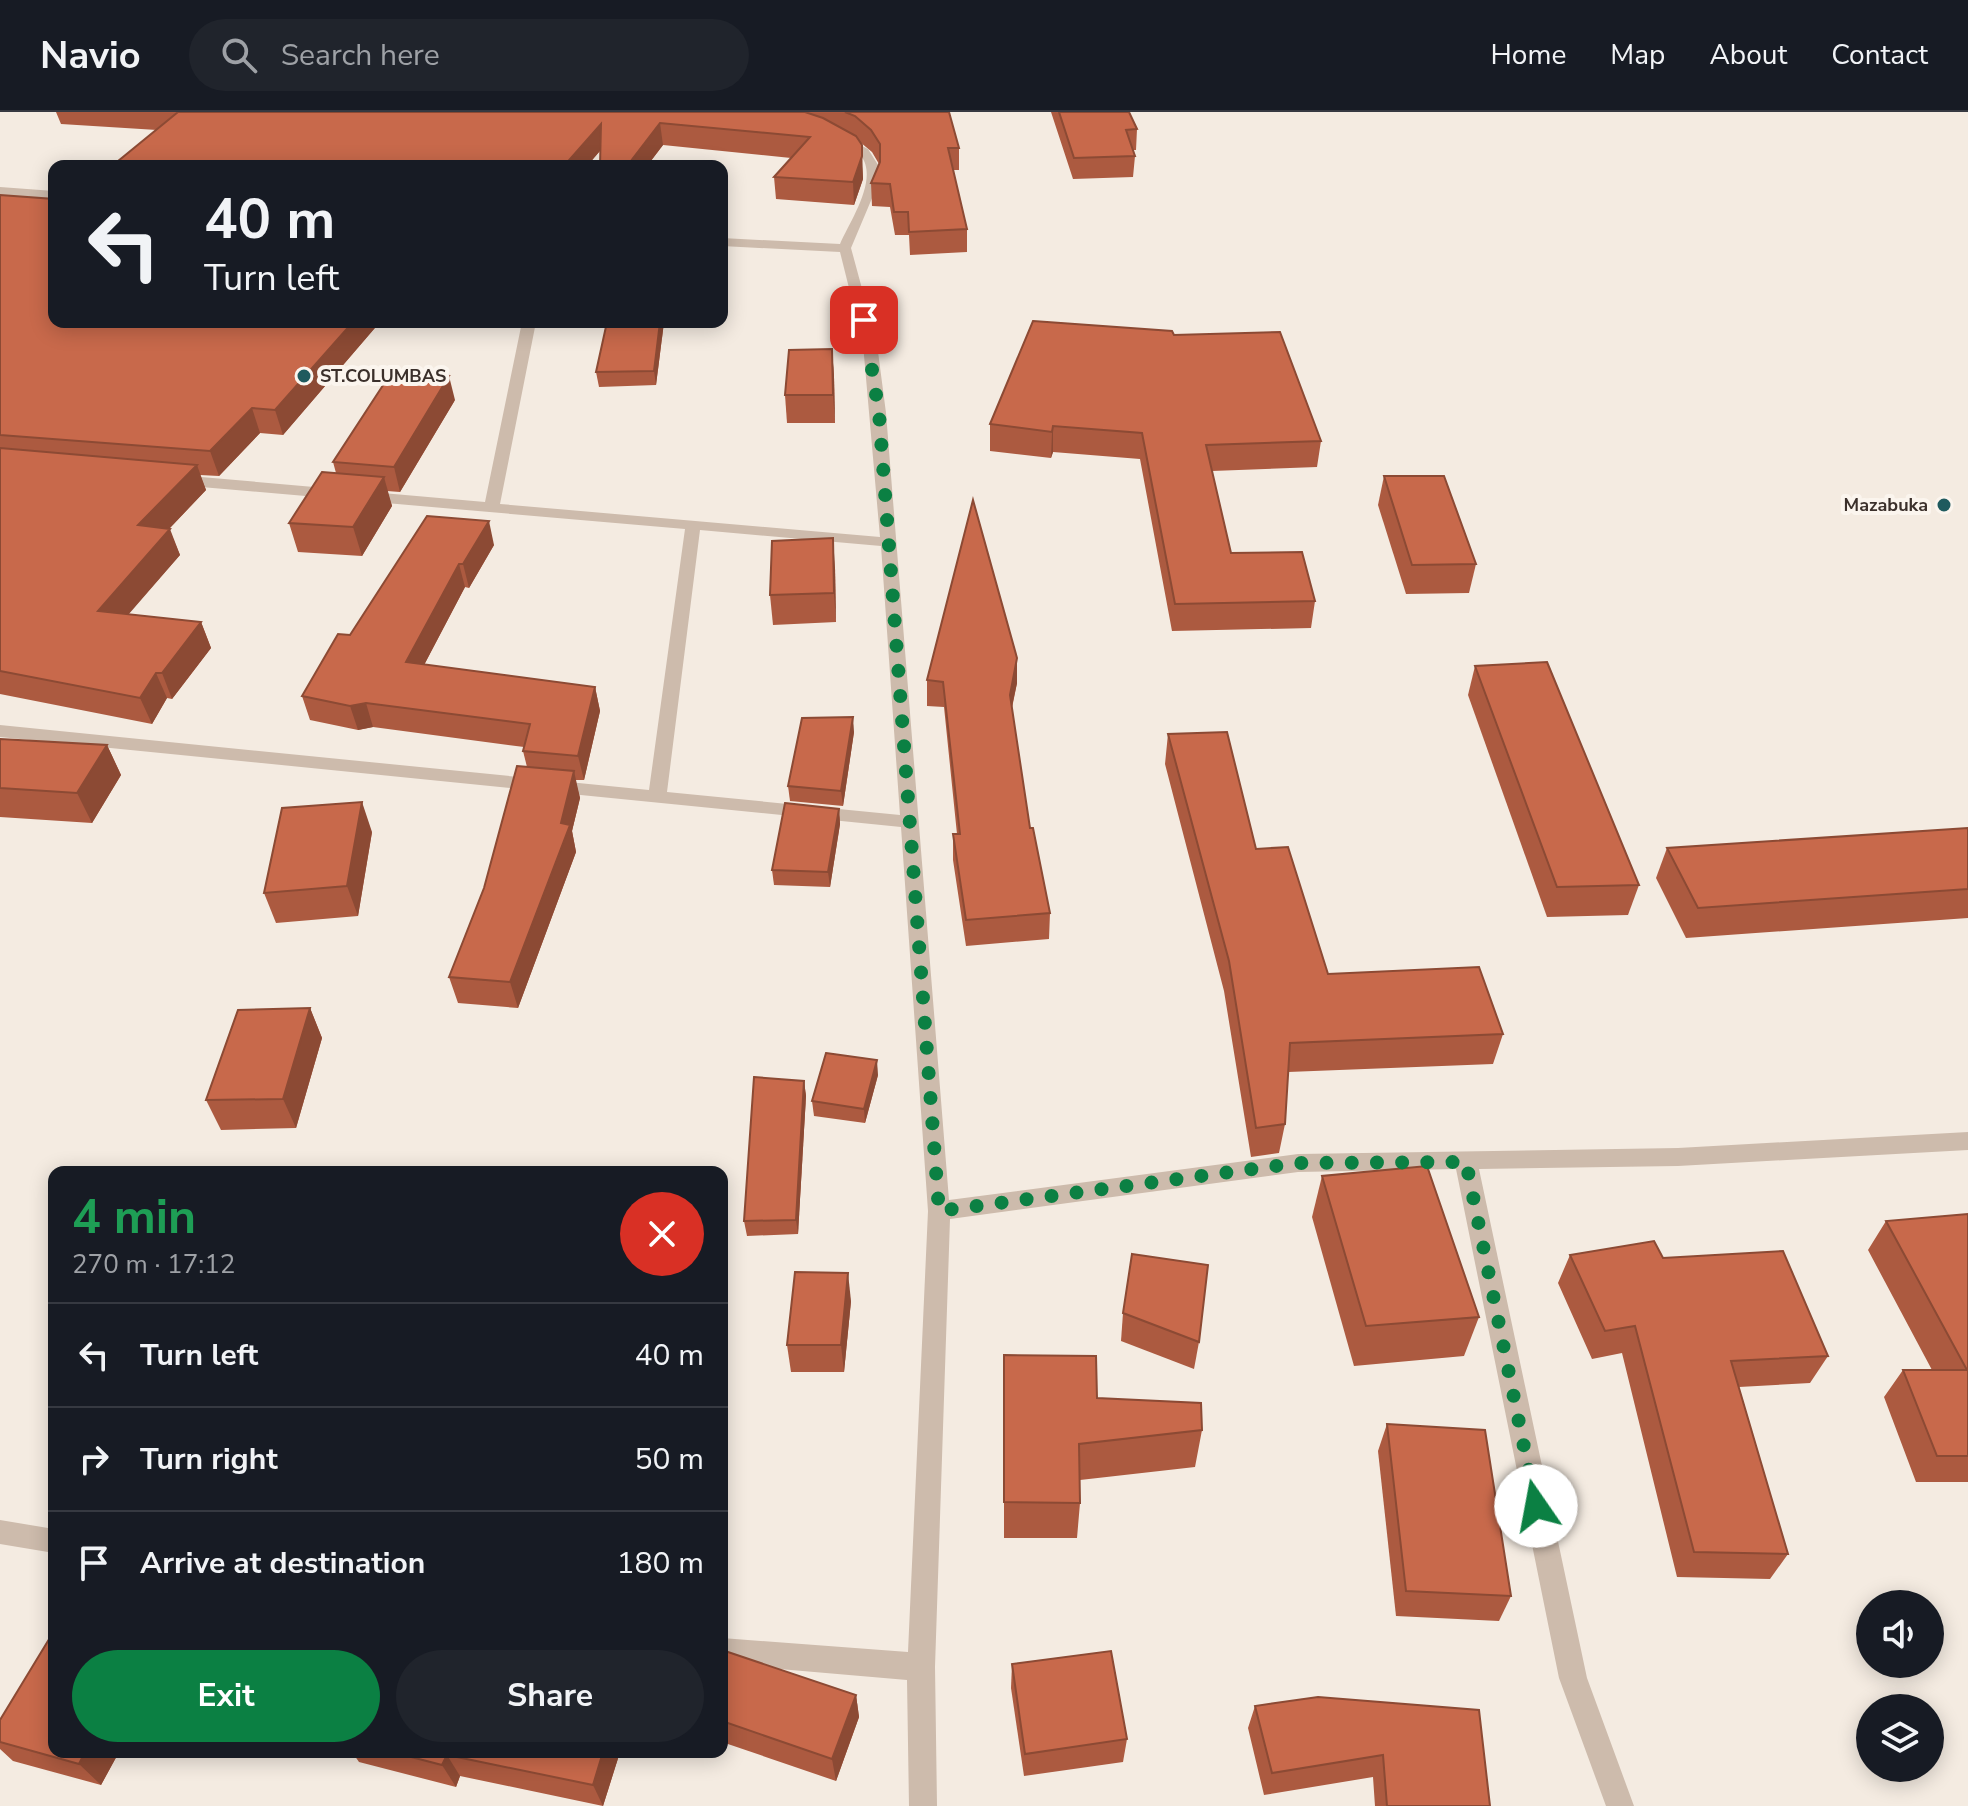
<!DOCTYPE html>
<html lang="en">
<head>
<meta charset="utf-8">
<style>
	:root { --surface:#171b24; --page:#20242c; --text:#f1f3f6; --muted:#9ea1a6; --line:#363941; --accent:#0b8043 }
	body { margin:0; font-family:"Nunito Sans",sans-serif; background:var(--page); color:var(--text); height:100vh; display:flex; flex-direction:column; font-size:30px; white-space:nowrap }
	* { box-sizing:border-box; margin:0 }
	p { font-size:26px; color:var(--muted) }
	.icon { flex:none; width:44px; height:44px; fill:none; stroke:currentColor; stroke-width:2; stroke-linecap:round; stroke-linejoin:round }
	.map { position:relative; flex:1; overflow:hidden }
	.side { position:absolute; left:48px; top:1054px; width:680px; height:592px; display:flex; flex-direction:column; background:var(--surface); border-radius:16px; box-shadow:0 4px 20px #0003 }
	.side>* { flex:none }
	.guide { position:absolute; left:48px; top:48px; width:680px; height:168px; border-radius:16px; box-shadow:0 4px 20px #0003; background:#171b24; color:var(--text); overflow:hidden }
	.fabs { position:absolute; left:1856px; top:1478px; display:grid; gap:16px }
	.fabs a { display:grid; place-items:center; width:88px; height:88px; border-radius:50%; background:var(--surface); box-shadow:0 4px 20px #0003; font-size:40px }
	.pin { position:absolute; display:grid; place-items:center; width:68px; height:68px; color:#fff; margin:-34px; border-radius:16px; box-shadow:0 4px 12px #0006 }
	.me { position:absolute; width:88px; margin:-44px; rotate:348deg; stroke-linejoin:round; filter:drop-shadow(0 0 6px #0008) }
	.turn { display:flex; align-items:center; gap:28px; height:168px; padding:0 24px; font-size:36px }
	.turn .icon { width:104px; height:104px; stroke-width:2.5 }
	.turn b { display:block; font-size:56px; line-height:68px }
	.round { display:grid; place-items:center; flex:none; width:84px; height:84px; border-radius:42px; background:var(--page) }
	.summary { display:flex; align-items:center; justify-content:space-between; height:136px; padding:0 24px }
	h1 { font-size:48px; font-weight:700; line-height:60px; color:#1e9e55 }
	.cta { display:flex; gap:16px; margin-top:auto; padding:16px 24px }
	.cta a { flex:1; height:92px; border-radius:48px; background:var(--accent); color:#fff; font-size:32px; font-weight:700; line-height:92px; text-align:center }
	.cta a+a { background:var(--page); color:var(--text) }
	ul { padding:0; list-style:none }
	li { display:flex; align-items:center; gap:24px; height:104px; padding:0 24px; border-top:2px solid var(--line) }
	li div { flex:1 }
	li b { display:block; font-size:30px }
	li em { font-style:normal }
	header { display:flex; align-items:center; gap:48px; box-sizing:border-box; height:112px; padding:0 40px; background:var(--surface); border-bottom:2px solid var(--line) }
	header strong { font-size:38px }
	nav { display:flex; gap:44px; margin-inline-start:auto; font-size:28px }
	.search { width:560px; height:72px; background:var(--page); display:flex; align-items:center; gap:20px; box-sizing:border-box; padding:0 28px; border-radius:44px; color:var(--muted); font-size:30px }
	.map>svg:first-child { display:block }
</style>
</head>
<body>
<header>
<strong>Navio</strong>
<div class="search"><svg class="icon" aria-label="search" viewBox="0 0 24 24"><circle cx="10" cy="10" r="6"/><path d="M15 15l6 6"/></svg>Search here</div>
<nav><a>Home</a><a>Map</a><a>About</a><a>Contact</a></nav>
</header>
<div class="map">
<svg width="1968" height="1694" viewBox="0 0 1968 1694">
	<rect width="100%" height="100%" fill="#f4ebe1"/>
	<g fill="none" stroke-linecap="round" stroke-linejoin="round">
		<g fill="#cdbbac" fill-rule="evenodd">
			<path d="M838,22L868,37L880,56L878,72L851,136L877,232L886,301L949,1088L1298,1042L1678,1036L1968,1020V1038L1678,1054L1479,1057L1587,1566L1634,1694H1606L1559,1566L1456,1057L1298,1060L950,1107L935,1555L937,1694H909L907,1568L722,1552V1526L908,1540L928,1099L901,715L0,625V613L649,678L685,417L178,373L170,368L178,363L485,390L522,210H536L500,392L880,425L863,232L840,140L722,134V126L840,132C850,109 879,67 861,44C855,36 842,32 834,27L832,25ZM700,418L881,434L900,703L667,680Z"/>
			<polygon points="0,75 54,79 54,87 0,83"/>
			<polygon points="0,1408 54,1417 54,1441 0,1432"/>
		</g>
	</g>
	<g fill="#ac5a40">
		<polygon points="56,0 949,0 959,36 959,58 953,58 967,117 967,140 910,143 909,123 895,123 890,95 872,94 871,71 879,52 872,40 860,30 863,67 854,93 776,87 774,65 791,46 663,33 647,54 600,54 600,39 587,54 112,54 157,18 61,12"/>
		<polygon points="1051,0 1129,0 1137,17 1136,38 1133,38 1135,44 1133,65 1073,67"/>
		<polygon points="0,83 380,210 283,323 260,321 219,364 200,363 206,378 169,417 180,443 128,502 201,510 211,536 172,587 167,586 152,612 0,582"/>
		<polygon points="607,210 664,210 656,273 599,275 596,260"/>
		<polygon points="1174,223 1321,329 1317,355 1212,359 1231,441 1315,489 1311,516 1172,519 1140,347 1053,340 1051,346 990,339 990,312"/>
		<polygon points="832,237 834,265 835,311 787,311 785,283"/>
		<polygon points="455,288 400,380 387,379 392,394 362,444 298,440 289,411 336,361 333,350"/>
		<polygon points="1384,364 1476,452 1469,481 1406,482 1378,393"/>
		<polygon points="427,404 494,433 469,476 465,475 424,553 595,575 600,599 584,668 575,668 580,686 572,719 576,740 518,896 458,891 449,865 484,776 527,655 523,639 524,635 373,615 358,618 310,608 302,584 350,523"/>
		<polygon points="835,456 836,510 773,513 770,483"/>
		<polygon points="1017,546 1017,571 1012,596 1030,716 1050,801 1049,827 966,834 953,748 953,722 957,722 944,595 927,594 927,568"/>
		<polygon points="1475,554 1639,773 1628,803 1547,805 1468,583"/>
		<polygon points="854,620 843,694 790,689 788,674"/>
		<polygon points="1168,622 1256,737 1328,862 1503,922 1493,952 1288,960 1285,1012 1279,1041 1251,1045 1224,879 1165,652"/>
		<polygon points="0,627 107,633 121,663 92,711 0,705"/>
		<polygon points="839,697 840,712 830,775 774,773 772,758"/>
		<polygon points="1968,716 1968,806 1686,826 1656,766 1667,736"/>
		<polygon points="372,720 358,804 276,811 264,781"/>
		<polygon points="310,896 322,926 296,1016 221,1018 206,988"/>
		<polygon points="878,963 865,1011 814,1004 812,989"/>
		<polygon points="804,969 806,984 798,1122 747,1124 744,1109"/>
		<polygon points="1322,1064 1479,1205 1464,1244 1354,1254 1312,1105"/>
		<polygon points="1968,1102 1968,1370 1916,1370 1884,1285 1903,1258 1932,1258 1868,1138 1886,1109"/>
		<polygon points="1570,1143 1663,1146 1828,1244 1810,1271 1739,1275 1788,1442 1770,1467 1677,1465 1622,1241 1592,1247 1558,1171"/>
		<polygon points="851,1189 844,1260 791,1260 787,1233"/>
		<polygon points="1123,1201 1199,1230 1194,1257 1121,1229"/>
		<polygon points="1004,1243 1097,1286 1202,1318 1195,1355 1080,1368 1080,1391 1077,1426 1004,1426"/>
		<polygon points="1387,1312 1511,1484 1499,1509 1396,1504 1378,1339"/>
		<polygon points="722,1538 856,1583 859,1605 836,1669 722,1630"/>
		<polygon points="1012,1552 1127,1627 1123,1650 1024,1664 1011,1576"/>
		<polygon points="1318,1585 1490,1694 1375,1694 1373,1665 1264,1683 1248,1616 1255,1594"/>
		<polygon points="0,1608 54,1640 119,1640 101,1673 13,1649 0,1637"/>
		<polygon points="352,1640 620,1640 603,1694 460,1664 456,1675 359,1650"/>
	</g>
	<g fill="#8c4a34">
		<polygon points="660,11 663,33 647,54 627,54"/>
		<polygon points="601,12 604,34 587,54 564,54"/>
		<polygon points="862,33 863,67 854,93 853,70"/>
		<polygon points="353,210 380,210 283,323 275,298"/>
		<polygon points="660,210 664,210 656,273 654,259"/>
		<polygon points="832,237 834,265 835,311 833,283"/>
		<polygon points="449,264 455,288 400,380 394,355"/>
		<polygon points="252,296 260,321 219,364 210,339"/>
		<polygon points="1053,314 1053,340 1051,346 1052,320"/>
		<polygon points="197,353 206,378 148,439 138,413"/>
		<polygon points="384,365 392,394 362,444 353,415"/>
		<polygon points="489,409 494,433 469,476 463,452"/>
		<polygon points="170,417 180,443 109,525 98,499"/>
		<polygon points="833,426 835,456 836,510 834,481"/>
		<polygon points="459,452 465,475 413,574 406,550"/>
		<polygon points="201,510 211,536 172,587 162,561"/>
		<polygon points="1017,546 1017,571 1009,608 1010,583"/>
		<polygon points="156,561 167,586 152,612 140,586"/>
		<polygon points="595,575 600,599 584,668 578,644"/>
		<polygon points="366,591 373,615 358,618 350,594"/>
		<polygon points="853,605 854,620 843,694 841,679"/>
		<polygon points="107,633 121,663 92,711 77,681"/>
		<polygon points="574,659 580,686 572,719 576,740 518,896 510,870 561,711"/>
		<polygon points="362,690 372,720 358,804 347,774"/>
		<polygon points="839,697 840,712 830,775 828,760"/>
		<polygon points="310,896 322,926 296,1016 283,987"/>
		<polygon points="877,948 878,963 865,1011 864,997"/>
		<polygon points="804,969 806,984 798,1122 796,1108"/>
		<polygon points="848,1161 851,1189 844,1260 841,1233"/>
		<polygon points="856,1583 859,1605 836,1669 832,1647"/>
		<polygon points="85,1640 119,1640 101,1673 79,1652"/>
		<polygon points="603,1640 620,1640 603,1694 593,1673"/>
		<polygon points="447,1643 460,1664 456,1675 442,1653"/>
	</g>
	<g fill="#c8694b" stroke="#8c4a34" stroke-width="2">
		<polygon points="178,0 805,0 823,6 856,24 862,33 862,44 853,70 774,65 810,25 660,11 627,54 600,54 601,12 564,54 112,54"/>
		<polygon points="845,0 949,0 959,36 948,36 967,117 909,120 908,100 894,100 890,72 871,71 880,50 880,32 871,18 855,4"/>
		<polygon points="1059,0 1129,0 1137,17 1126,18 1135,44 1074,46"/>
		<polygon points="0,83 54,87 54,210 353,210 275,298 252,296 210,339 0,323"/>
		<polygon points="1033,209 1172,219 1174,223 1280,220 1321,329 1206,333 1231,441 1302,440 1315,489 1175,492 1142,321 1053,314 1052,320 990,312"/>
		<polygon points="607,210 660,210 654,259 596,260"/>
		<polygon points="832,237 833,283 785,283 789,238"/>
		<polygon points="391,261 449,264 394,355 333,350"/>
		<polygon points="0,336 197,353 138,413 170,417 98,499 201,510 162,561 156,561 140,586 0,559"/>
		<polygon points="322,360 384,365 353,415 289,411"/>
		<polygon points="1384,364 1444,364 1476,452 1412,453"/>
		<polygon points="973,388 1017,546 1010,583 1030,716 1033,716 1050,801 966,808 953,722 960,722 943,570 927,568"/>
		<polygon points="427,404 489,409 463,452 459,452 406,550 595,575 578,644 523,639 530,612 366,591 350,594 302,584 338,522 350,523"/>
		<polygon points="833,426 834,481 770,483 772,429"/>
		<polygon points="1547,550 1639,773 1557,775 1475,554"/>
		<polygon points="853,605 841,679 788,674 802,606"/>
		<polygon points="1227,620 1256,737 1288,735 1328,862 1479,855 1503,922 1290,931 1285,1012 1256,1016 1229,849 1168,622"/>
		<polygon points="0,627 107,633 77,681 0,676"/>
		<polygon points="517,654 574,659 561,711 570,713 510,870 449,865 484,776"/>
		<polygon points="362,690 347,774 264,781 282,696"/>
		<polygon points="785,691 839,697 828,760 772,758"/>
		<polygon points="1968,716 1968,777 1698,796 1667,736"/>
		<polygon points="310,896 283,987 206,988 238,898"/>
		<polygon points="826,941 877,948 864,997 812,989"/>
		<polygon points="754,965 804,969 796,1108 744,1109"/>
		<polygon points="1427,1054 1479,1205 1366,1214 1322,1064"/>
		<polygon points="1968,1102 1968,1344 1937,1344 1903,1258 1967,1258 1886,1109"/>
		<polygon points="1654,1129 1663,1146 1783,1139 1828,1244 1731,1249 1788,1442 1694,1440 1635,1214 1605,1219 1570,1143"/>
		<polygon points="1132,1142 1208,1153 1199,1230 1123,1201"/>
		<polygon points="795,1160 848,1161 841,1233 787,1233"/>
		<polygon points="1004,1243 1096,1244 1097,1286 1201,1291 1202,1318 1079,1332 1080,1391 1004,1390"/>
		<polygon points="1387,1312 1485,1318 1511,1484 1406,1479"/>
		<polygon points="54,1519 54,1640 85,1640 79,1652 0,1630 0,1608"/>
		<polygon points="722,1538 856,1583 832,1647 722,1609"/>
		<polygon points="1111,1539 1127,1627 1025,1642 1012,1552"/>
		<polygon points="1318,1585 1479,1598 1490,1694 1387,1694 1383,1643 1272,1661 1255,1594"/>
		<polygon points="392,1640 603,1640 593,1673 447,1643 442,1653"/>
	</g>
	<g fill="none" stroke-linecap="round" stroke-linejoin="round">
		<polyline stroke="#0b8043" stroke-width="14" stroke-dasharray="0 25.2" points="864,208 879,301 939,1099 1298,1051 1466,1050 1536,1394"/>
	</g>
	<g fill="#1f5a5e" stroke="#fbf5ee" stroke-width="3">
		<circle cx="304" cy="264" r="8"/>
		<circle cx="1944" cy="393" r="8"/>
	</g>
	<g text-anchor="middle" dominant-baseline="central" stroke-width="8" stroke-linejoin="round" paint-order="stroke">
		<g font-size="18" font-weight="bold" fill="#3b302b" stroke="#fbf5ee" text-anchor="start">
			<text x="320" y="264">ST.COLUMBAS</text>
			<text x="1928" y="393" text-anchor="end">Mazabuka</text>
		</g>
	</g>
</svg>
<div class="fabs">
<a><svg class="icon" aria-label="sound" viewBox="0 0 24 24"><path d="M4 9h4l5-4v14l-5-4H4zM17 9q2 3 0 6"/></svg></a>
<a><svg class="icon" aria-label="layers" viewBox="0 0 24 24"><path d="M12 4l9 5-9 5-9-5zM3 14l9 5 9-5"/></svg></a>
</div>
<div class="pin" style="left:864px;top:208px;background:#d93025"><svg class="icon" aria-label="arrive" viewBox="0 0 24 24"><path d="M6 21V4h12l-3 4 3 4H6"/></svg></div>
<svg class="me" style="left:1536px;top:1394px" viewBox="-20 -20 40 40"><circle r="19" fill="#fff"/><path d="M0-13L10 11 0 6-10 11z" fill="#0b8043"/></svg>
<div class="guide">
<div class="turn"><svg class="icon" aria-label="left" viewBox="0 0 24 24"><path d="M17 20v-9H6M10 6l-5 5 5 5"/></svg><div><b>40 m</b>Turn left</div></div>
</div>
<section class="side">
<div class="summary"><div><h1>4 min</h1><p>270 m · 17:12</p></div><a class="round" style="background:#d93025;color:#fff"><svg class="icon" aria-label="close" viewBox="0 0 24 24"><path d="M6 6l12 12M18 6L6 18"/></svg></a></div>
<ul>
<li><svg class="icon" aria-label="left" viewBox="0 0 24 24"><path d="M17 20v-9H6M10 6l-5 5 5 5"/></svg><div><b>Turn left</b></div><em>40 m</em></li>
<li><svg class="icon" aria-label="right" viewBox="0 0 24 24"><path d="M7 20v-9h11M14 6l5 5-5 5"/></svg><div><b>Turn right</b></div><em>50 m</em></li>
<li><svg class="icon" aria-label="arrive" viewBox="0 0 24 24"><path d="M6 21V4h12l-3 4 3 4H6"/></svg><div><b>Arrive at destination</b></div><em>180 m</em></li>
</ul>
<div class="cta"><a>Exit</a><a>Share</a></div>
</section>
</div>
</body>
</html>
